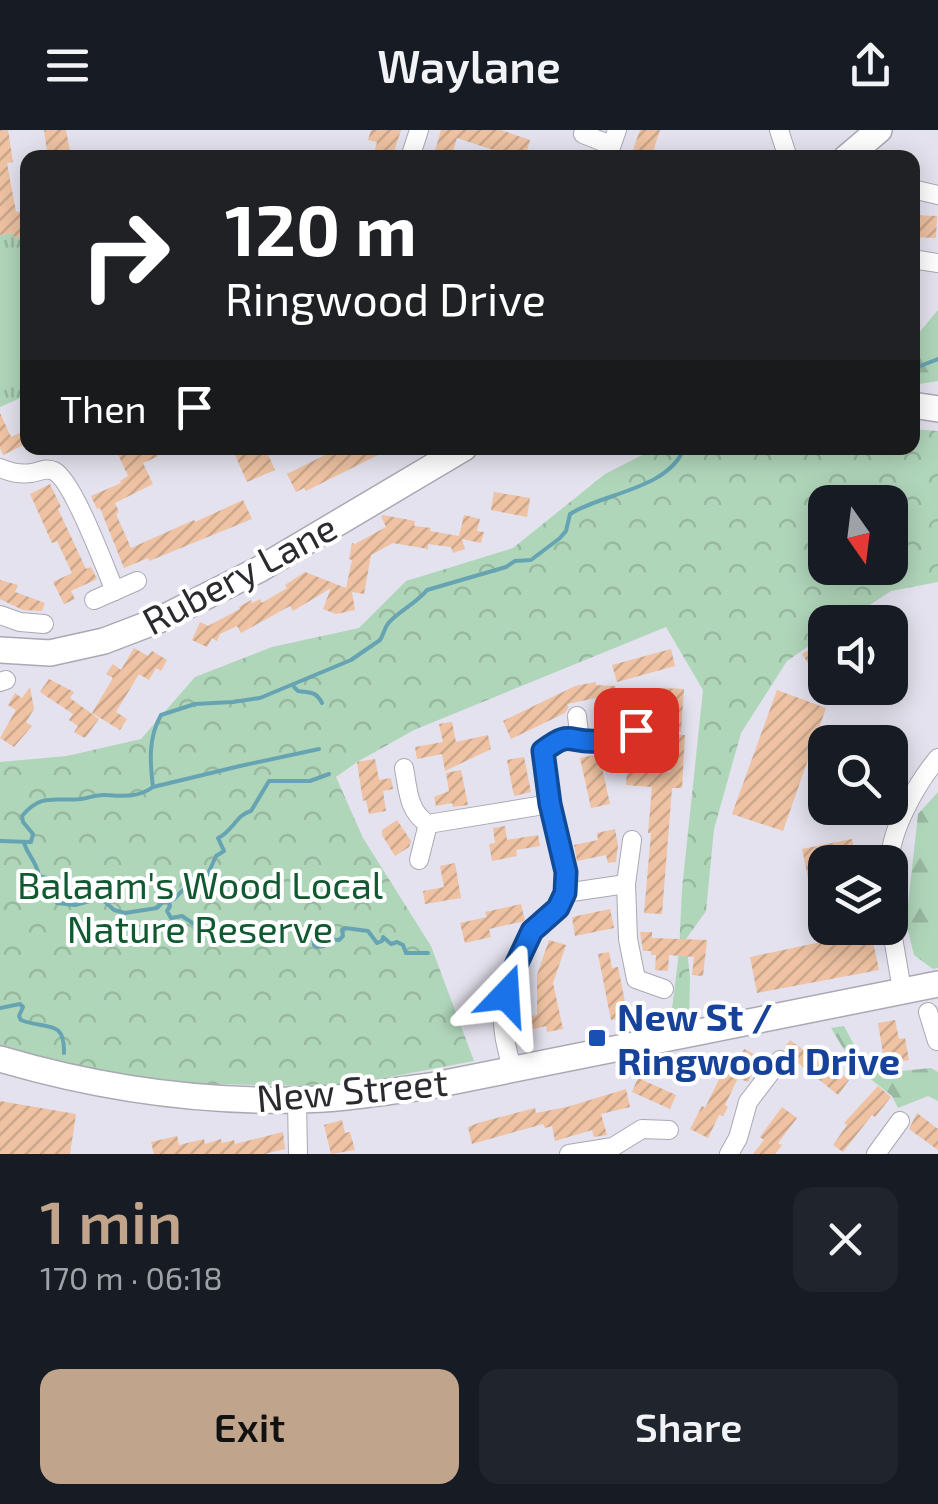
<!DOCTYPE html>
<html lang="en">
<head>
<meta charset="utf-8">
<style>
	:root { --surface:#171b24; --page:#20242c; --text:#f1f3f6; --muted:#9ea1a6; --accent:#c0a58c }
	body { margin:0; font-family:"Exo 2",sans-serif; background:var(--page); color:var(--text); height:100vh; display:flex; flex-direction:column; font-size:38px; white-space:nowrap }
	* { box-sizing:border-box; margin:0 }
	p { font-size:32px; color:var(--muted) }
	.icon { flex:none; width:55px; height:55px; fill:none; stroke:currentColor; stroke-width:2; stroke-linecap:round; stroke-linejoin:round }
	.map { position:relative; height:1024px; overflow:hidden }
	.details { display:flex; flex-direction:column; background:var(--surface); flex:1 }
	.details>* { flex:none }
	.banner { position:absolute; left:20px; top:20px; width:900px; height:305px; border-radius:20px; box-shadow:0 5px 25px #0003; background:#202124; color:#fff; overflow:hidden }
	.needle { width:65px; rotate:166deg }
	.fabs { position:absolute; left:808px; top:355px; display:grid; gap:20px }
	.fabs a { display:grid; place-items:center; width:100px; height:100px; border-radius:20px; background:var(--surface); box-shadow:0 5px 25px #0003; font-size:50px }
	.pin { position:absolute; display:grid; place-items:center; width:85px; height:85px; color:#fff; margin:-42px; border-radius:20px; box-shadow:0 5px 15px #0006 }
	.me { position:absolute; width:110px; margin:-55px; rotate:20deg; stroke-linejoin:round; filter:drop-shadow(0 0 8px #0008) }
	.turn { display:flex; align-items:center; gap:35px; height:210px; padding:0 40px; font-size:45px }
	.turn .icon { width:130px; height:130px; stroke-width:2.5 }
	.turn b { display:block; font-size:70px; line-height:85px }
	.then { display:flex; align-items:center; height:95px; padding:0 40px; background:#0003; gap:20px; font-size:38px }
	.round { display:grid; place-items:center; flex:none; width:105px; height:105px; border-radius:20px; background:var(--page) }
	.headline { display:flex; align-items:center; justify-content:space-between; height:170px; padding:0 40px }
	h1 { font-size:60px; font-weight:600; line-height:75px; color:var(--accent) }
	.button { display:flex; gap:20px; margin-top:auto; padding:20px 40px }
	.button a { flex:1; height:115px; border-radius:20px; background:var(--accent); color:#111; font-size:40px; font-weight:600; line-height:115px; text-align:center }
	.button a+a { background:var(--page); color:var(--text) }
	header { display:flex; justify-content:space-between; align-items:center; height:130px; padding:0 40px; background:var(--surface); font-size:45px; font-weight:600 }
	.map>svg:first-child { display:block }
</style>
</head>
<body>
<header><svg class="icon" aria-label="menu" viewBox="0 0 24 24"><path d="M4 6h16M4 12h16M4 18h16"/></svg>Waylane<svg class="icon" aria-label="share" viewBox="0 0 24 24"><path d="M12 15V3M7 8l5-5 5 5M5 13v7h14v-7"/></svg></header>
<div class="map">
<svg width="938" height="1024" viewBox="0 0 938 1024">
	<defs>
		<pattern id="grass-tufts" width="24" height="20" patternUnits="userSpaceOnUse" patternTransform="scale(2.5)"><rect width="24" height="20" fill="#b0d6ba"/><path d="M3 7l-1-3M5 7V3M7 7l1-3M15 17l-1-3M17 17v-4M19 17l1-3" fill="none" stroke="#98b8a0"/></pattern>
		<pattern id="forest-firs" width="22" height="20" patternUnits="userSpaceOnUse" patternTransform="scale(2.5)"><rect width="22" height="20" fill="#b0d6ba"/><path d="M5 1l3.5 6h-7zM16 11l3.5 6h-7z" fill="#98b8a0"/></pattern>
		<pattern id="park-crowns" width="20" height="18" patternUnits="userSpaceOnUse" patternTransform="scale(2.5)"><rect width="20" height="18" fill="#b0d6ba"/><path d="M2 6a3 3 0 1 1 6 0M12 15a3 3 0 1 1 6 0" fill="none" stroke="#98b8a0"/></pattern>
		<pattern id="building-hatch" width="6" height="6" patternUnits="userSpaceOnUse" patternTransform="scale(2.5)"><rect width="6" height="6" fill="#eec2a2"/><path d="M-1 1l2-2M0 6l6-6M5 7l2-2" fill="none" stroke="#cca78c"/></pattern>
	</defs>
	<rect width="100%" height="100%" fill="#e3e2ee"/>
	<polygon fill="url(#grass-tufts)" points="13,103 15,108 27,106 27,265 0,277 0,105"/>
	<g fill="url(#forest-firs)">
		<polygon points="938,180 938,251 913,255 913,210"/>
		<polygon points="938,662 938,838 933,839 914,825 906,793 918,684"/>
		<polygon points="844,896 860,926 881,943 931,938 938,942 938,971 928,966 898,978 892,966 854,936 831,898"/>
	</g>
	<path fill="url(#park-crowns)" fill-rule="evenodd" d="M913,299L938,301V452L891,461L844,492H825V505L787,531L741,603L714,699L706,781L686,809L690,849L689,891L670,895L679,822L682,759L703,560L666,497L414,600L357,632L336,647L363,708L431,816L474,931L337,957L181,953L93,941L0,916V632L67,626L141,609L195,547L272,517L359,498L406,451L513,418L605,344L656,318H912ZM825,372H890V438H825Z"/>
	<polygon fill="#b0d6ba" points="27,138 27,241 0,253 0,143"/>
	<g fill="none" stroke-linecap="round" stroke-linejoin="round">
		<g stroke="#67a4b3" stroke-width="4">
			<polyline points="912,235 920,236 938,229"/>
			<path d="M294,557L298,561C310,563 316,561 322,573"/>
			<polyline points="153,657 240,636 319,619"/>
			<path d="M0,711L31,712L33,704L23,692L22,686C42,662 55,672 81,669C90,668 97,664 106,665C122,666 138,668 153,657C150,632 148,608 161,585L195,574L233,572L260,568L351,530L380,510C383,506 384,500 387,495C393,485 417,473 427,460L506,437L515,431L531,430L560,408L566,401L570,384C603,363 669,359 684,318"/>
			<path d="M24,713C29,728 36,730 39,746L54,750L63,749L64,754C58,761 55,764 57,773L75,775L101,768L114,780L125,783L157,778L162,773L174,769L185,758L208,744L216,726L224,721L218,708C232,702 237,684 251,681L269,651H310L329,644"/>
			<path d="M169,771L170,776L167,781L171,788L182,786L206,802L215,798L227,803C246,793 261,811 274,795L281,799L292,797L294,801L313,804L314,815L317,817L324,816L328,809L339,810L343,806L342,800L345,798L368,801L377,813L382,811L383,807L391,814L397,812L403,815L406,823H428"/>
			<path d="M0,878L20,874L23,877L19,886L21,890C45,900 65,888 64,923"/>
		</g>
	</g>
	<g fill="url(#building-hatch)">
		<polygon points="0,0 8,0 13,32 7,33 16,82 28,80 28,106 14,108 13,103 0,105"/>
		<polygon points="44,0 66,0 71,28 48,28"/>
		<polygon points="371,0 401,0 392,28 373,28 377,12 368,10"/>
		<polygon points="441,0 501,0 530,10 525,28 518,28 457,8 451,28 433,28"/>
		<polygon points="640,0 660,0 651,28 630,28"/>
		<polygon points="912,85 937,86 936,108 912,107"/>
		<polygon points="0,283 11,307 28,299 28,313 3,325 0,318"/>
		<polygon points="115,318 139,318 159,326 143,333 153,354 115,373 119,382 116,384 131,418 194,390 195,392 243,370 252,389 149,431 148,428 124,438 100,378 97,379 91,366 121,353 120,351 128,346"/>
		<polygon points="232,318 265,318 275,340 247,352"/>
		<polygon points="332,318 392,318 306,361 304,358 296,362 287,344 333,321"/>
		<polygon points="50,354 61,377 58,379 86,439 91,437 97,449 71,461 75,469 64,474 53,452 72,443 57,411 52,413 30,364"/>
		<polygon points="494,362 530,368 527,387 491,380"/>
		<polygon points="383,385 415,391 414,396 431,398 430,401 459,406 464,385 480,389 477,401 484,402 481,413 462,409 465,419 453,423 451,417 428,414 428,419 393,413 371,425 364,464 352,462 355,480 336,484 323,479 331,458 293,481 290,476 241,503 237,496 220,504 217,511 212,508 207,517 192,510 200,492 208,496 240,479 239,477 251,470 252,473 260,469 262,473 287,458 285,455 305,442 346,458 352,430 349,429 352,413 355,414 386,397 381,386"/>
		<polygon points="0,450 18,455 15,462 45,473 42,481 23,480 0,469"/>
		<polygon points="825,509 825,559 802,524"/>
		<polygon points="134,518 148,526 152,521 167,530 161,541 156,538 149,550 139,544 116,582 127,589 120,600 92,583 113,548 106,544 113,534 121,540"/>
		<polygon points="671,519 675,536 617,552 612,535"/>
		<polygon points="49,549 74,562 70,568 99,589 85,608 74,602 78,596 69,590 73,584 40,562"/>
		<polygon points="596,552 596,555 615,556 622,591 606,594 601,567 567,574 569,577 565,583 511,609 503,591 575,556"/>
		<polygon points="30,557 34,579 26,592 32,596 14,617 0,608 16,580 8,575 15,563 22,568"/>
		<polygon points="663,558 684,559 681,602 660,601"/>
		<polygon points="777,560 826,578 783,701 732,684"/>
		<polygon points="452,592 456,612 488,605 491,619 445,641 442,624 417,629 415,617 443,612 439,594"/>
		<polygon points="673,604 685,605 682,658 672,658 662,784 644,783 651,703 648,703 652,657 626,655 627,639 670,642"/>
		<polygon points="599,624 610,674 591,678 580,628"/>
		<polygon points="524,627 531,662 514,666 507,630"/>
		<polygon points="375,629 379,650 391,648 393,659 383,661 386,681 369,684 366,670 363,671 357,632"/>
		<polygon points="461,640 468,675 453,677 452,673 436,676 434,667 449,661 446,643"/>
		<polygon points="397,690 411,711 409,717 395,726 382,705 382,700"/>
		<polygon points="505,696 507,710 538,705 540,716 516,720 517,726 492,731 489,714 495,713 493,698"/>
		<polygon points="615,699 618,715 616,732 608,733 606,725 577,731 574,715 598,710 597,703"/>
		<polygon points="852,709 857,732 825,732 825,798 870,798 879,840 757,863 750,827 821,812 802,719"/>
		<polygon points="455,733 461,768 425,774 423,761 444,757 440,736"/>
		<polygon points="521,774 525,791 489,799 491,807 465,813 460,793 487,787 485,782"/>
		<polygon points="610,779 614,798 575,806 572,787"/>
		<polygon points="640,802 652,802 652,808 707,810 703,846 692,845 694,827 669,825 668,841 655,840 656,825 651,825 651,821 643,821"/>
		<polygon points="549,810 566,815 553,853 563,899 547,902 546,896 530,900 527,887 537,885 537,845"/>
		<polygon points="609,822 612,838 618,837 628,887 611,890 598,824"/>
		<polygon points="895,890 899,909 905,908 909,930 892,933 890,922 883,923 878,893"/>
		<polygon points="790,910 826,937 828,934 849,950 838,965 792,928 788,921 784,918"/>
		<polygon points="744,919 760,927 748,952 738,948 725,975 728,977 723,986 719,985 708,1008 690,999 702,976 705,978 723,941 733,946"/>
		<polygon points="638,948 676,965 670,979 632,962"/>
		<polygon points="878,956 891,967 875,987 872,985 843,1022 833,1015 847,995 844,993"/>
		<polygon points="626,959 630,977 601,984 607,1005 594,1007 592,1000 555,1011 552,996 545,998 543,994 472,1014 468,997 478,993 535,978 536,983 567,977"/>
		<polygon points="0,971 76,984 70,1024 0,1024"/>
		<polygon points="782,977 797,988 778,1013 782,1015 775,1024 753,1024 764,1010 760,1007"/>
		<polygon points="917,983 938,999 938,1020 909,999"/>
		<polygon points="342,990 345,1003 350,1002 355,1020 331,1024 324,995"/>
		<polygon points="283,1002 285,1019 265,1024 154,1024 151,1012 177,1006 179,1015 204,1009 205,1014 221,1009 222,1013 234,1010 235,1014"/>
	</g>
	<g fill="none" stroke-linecap="round" stroke-linejoin="round">
		<defs>
			<g id="street">
				<polyline points="779,0 788,28"/>
				<polyline points="583,4 611,15"/>
				<polyline points="410,28 419,0"/>
				<polyline points="607,28 617,0"/>
				<polyline points="912,59 938,65"/>
				<polyline points="912,129 938,133"/>
				<path d="M0,338C10,342 20,345 31,343C39,342 46,337 54,341C73,350 105,438 115,461"/>
				<polyline points="94,470 137,451"/>
				<polyline points="0,485 20,492 44,494"/>
				<polyline points="0,552 6,550"/>
				<polyline points="577,586 580,610"/>
				<path d="M404,638C408,659 408,682 428,694L550,674"/>
				<polyline points="419,730 428,694"/>
				<path d="M890,732C890,700 917,653 938,628"/>
				<polyline points="626,754 628,809 636,849 664,859"/>
				<polyline points="565,763 626,754 632,710"/>
				<polyline points="890,790 902,860"/>
				<polyline points="928,882 937,911"/>
				<path d="M512,939C508,922 502,904 503,886C504,863 518,817 534,800C547,786 563,778 565,758C569,730 556,701 550,675C546,657 544,639 543,621C572,599 567,613 597,611C609,610 624,604 637,600V576"/>
				<polyline points="297,970 298,1024"/>
				<polyline points="569,1024 613,1017 642,999 669,1000"/>
				<polyline points="729,1024 738,1008 748,972 780,930"/>
				<polyline points="876,1024 900,991"/>
			</g>
			<g id="secondary">
				<polyline points="846,28 879,0"/>
				<polyline points="912,275 938,279"/>
				<polyline points="0,520 50,523 104,511 159,490 260,439 464,318"/>
				<path d="M0,929C95,957 195,972 294,970C340,970 385,962 430,956L938,854"/>
			</g>
		</defs>
		<use href="#street" stroke="#a9a8b3" stroke-width="20"/>
		<use href="#secondary" stroke="#a9a8b3" stroke-width="28"/>
		<use href="#street" stroke="#fff" stroke-width="18"/>
		<use href="#secondary" stroke="#fff" stroke-width="25"/>
	</g>
	<g fill="none" stroke-linecap="round" stroke-linejoin="round">
		<defs>
			<path id="route" d="M506,865L516,835L532,801L558,778L565,763L566,742L550,674L543,621C572,599 567,613 597,611C609,610 624,604 636,600"/>
		</defs>
		<use href="#route" stroke="#114b97" stroke-width="25"/>
		<use href="#route" stroke="#1a73e8" stroke-width="18"/>
	</g>
	<rect fill="#1a4fb4" stroke="#fff" stroke-width="4" x="587" y="898" width="20" height="20" rx="5"/>
	<g text-anchor="middle" dominant-baseline="central" stroke-width="8" stroke-linejoin="round" paint-order="stroke">
		<g font-size="38" fill="#2b2b2f" stroke="#fff">
			<text transform="translate(239 443) rotate(-28)">Rubery Lane</text>
			<text transform="translate(352 959) rotate(-5)">New Street</text>
		</g>
		<g font-size="38" fill="#105931" stroke="#fff">
			<text x="200" y="754">Balaam's Wood Local<tspan x="200" dy="44">Nature Reserve</tspan></text>
		</g>
		<g font-size="38" font-weight="bold" fill="#164399" stroke="#fff" text-anchor="start">
			<text x="617" y="886">New St /<tspan x="617" dy="44">Ringwood Drive</tspan></text>
		</g>
	</g>
</svg>
<div class="fabs">
<a><svg class="needle" viewBox="-14 -14 28 28"><path d="M0-13l5 13h-10z" fill="#e53935"/><path d="M0 13l5-13h-10z" fill="#9ea1a6"/></svg></a>
<a><svg class="icon" aria-label="sound" viewBox="0 0 24 24"><path d="M4 9h4l5-4v14l-5-4H4zM17 9q2 3 0 6"/></svg></a>
<a><svg class="icon" aria-label="search" viewBox="0 0 24 24"><circle cx="10" cy="10" r="6"/><path d="M15 15l6 6"/></svg></a>
<a><svg class="icon" aria-label="layers" viewBox="0 0 24 24"><path d="M12 4l9 5-9 5-9-5zM3 14l9 5 9-5"/></svg></a>
</div>
<div class="pin" style="left:636px;top:600px;background:#d93025"><svg class="icon" aria-label="arrive" viewBox="0 0 24 24"><path d="M6 21V4h12l-3 4 3 4H6"/></svg></div>
<svg class="me" style="left:506px;top:865px" viewBox="-20 -20 40 40"><path d="M0-17L14 15 0 8-14 15z" fill="#1a73e8" stroke="#fff" stroke-width="4"/></svg>
<div class="banner">
<div class="turn"><svg class="icon" aria-label="right" viewBox="0 0 24 24"><path d="M7 20v-9h11M14 6l5 5-5 5"/></svg><div><b>120 m</b>Ringwood Drive</div></div>
<div class="then">Then<svg class="icon" aria-label="arrive" viewBox="0 0 24 24"><path d="M6 21V4h12l-3 4 3 4H6"/></svg></div>
</div>
</div>
<section class="details">
<div class="headline"><div><h1>1 min</h1><p>170 m · 06:18</p></div><a class="round"><svg class="icon" aria-label="close" viewBox="0 0 24 24"><path d="M6 6l12 12M18 6L6 18"/></svg></a></div>
<div class="button"><a>Exit</a><a>Share</a></div>
</section>
</body>
</html>
